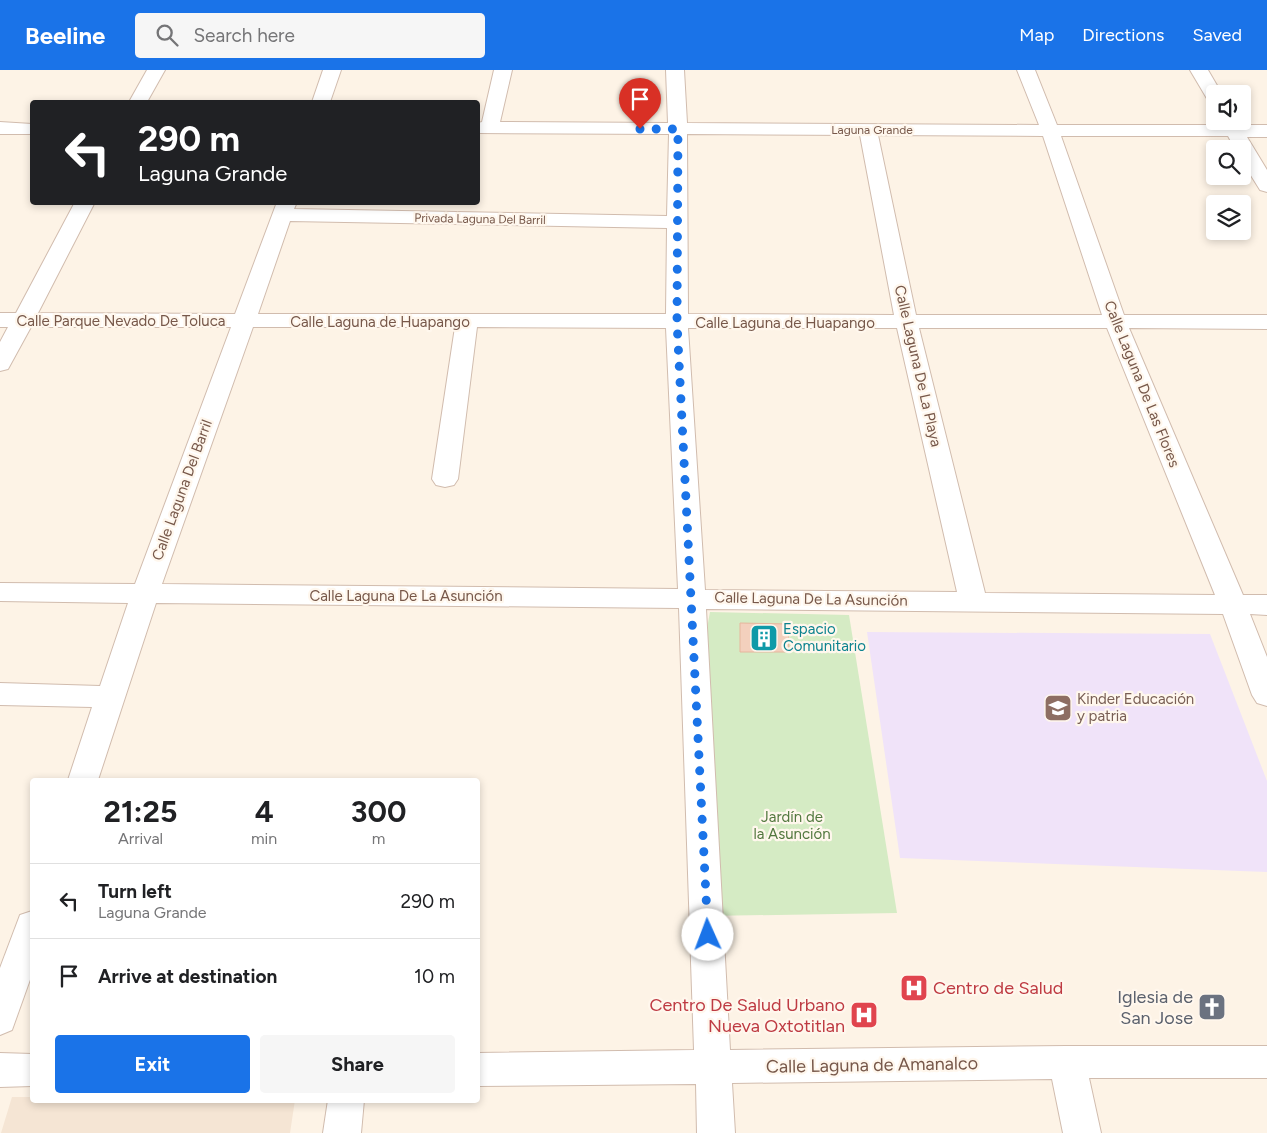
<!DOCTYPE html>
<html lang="en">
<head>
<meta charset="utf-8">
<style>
	:root { --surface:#fff; --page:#f6f6f6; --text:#202124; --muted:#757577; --line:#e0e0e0; --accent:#1a73e8 }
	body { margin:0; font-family:Figtree,sans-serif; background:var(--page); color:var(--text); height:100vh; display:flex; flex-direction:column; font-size:19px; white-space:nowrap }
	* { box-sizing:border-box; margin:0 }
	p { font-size:16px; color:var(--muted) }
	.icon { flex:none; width:28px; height:28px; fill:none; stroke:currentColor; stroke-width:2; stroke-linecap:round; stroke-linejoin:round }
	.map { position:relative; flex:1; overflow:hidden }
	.drawer { position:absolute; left:30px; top:708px; width:450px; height:325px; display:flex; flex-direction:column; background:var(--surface); border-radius:5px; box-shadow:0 2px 8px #0003 }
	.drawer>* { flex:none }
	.banner { position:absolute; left:30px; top:30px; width:450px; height:105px; border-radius:5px; box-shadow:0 2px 8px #0003; background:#202124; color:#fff; overflow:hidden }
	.controls { position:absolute; left:1206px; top:15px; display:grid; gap:10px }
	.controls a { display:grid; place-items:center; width:45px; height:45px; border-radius:5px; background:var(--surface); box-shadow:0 2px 8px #0003; font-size:25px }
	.pin { position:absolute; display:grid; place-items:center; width:42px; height:42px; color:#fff; margin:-51px -21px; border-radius:50% 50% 50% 0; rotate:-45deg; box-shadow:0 0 5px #0007 }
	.pin .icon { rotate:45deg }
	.me { position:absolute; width:55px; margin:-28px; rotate:358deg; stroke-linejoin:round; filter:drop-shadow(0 0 4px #0008) }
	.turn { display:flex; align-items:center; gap:18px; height:105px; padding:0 25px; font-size:22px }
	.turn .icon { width:65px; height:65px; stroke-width:2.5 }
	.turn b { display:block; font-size:35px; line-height:42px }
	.eta { display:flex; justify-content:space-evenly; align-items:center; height:85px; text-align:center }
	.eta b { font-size:30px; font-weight:700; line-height:35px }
	.action { display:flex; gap:10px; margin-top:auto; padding:10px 25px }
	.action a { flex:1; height:58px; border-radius:5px; background:var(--accent); color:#fff; font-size:20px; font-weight:700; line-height:58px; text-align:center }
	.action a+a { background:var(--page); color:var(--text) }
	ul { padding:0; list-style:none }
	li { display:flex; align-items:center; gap:15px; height:75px; padding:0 25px; border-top:1px solid var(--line) }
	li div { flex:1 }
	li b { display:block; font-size:19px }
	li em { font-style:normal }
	header { display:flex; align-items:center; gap:30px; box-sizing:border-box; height:70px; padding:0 25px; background:var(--accent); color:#fff }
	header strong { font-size:24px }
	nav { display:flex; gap:28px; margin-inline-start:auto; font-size:18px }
	.search { width:350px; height:45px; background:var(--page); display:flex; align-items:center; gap:12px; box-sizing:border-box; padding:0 18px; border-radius:5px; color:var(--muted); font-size:19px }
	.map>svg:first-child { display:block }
</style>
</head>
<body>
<header>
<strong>Beeline</strong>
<div class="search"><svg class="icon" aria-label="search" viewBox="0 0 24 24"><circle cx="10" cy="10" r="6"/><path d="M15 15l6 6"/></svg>Search here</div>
<nav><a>Map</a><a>Directions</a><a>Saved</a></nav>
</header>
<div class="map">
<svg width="1267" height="1063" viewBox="0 0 1267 1063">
	<rect width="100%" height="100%" fill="#fdf3e6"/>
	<polygon fill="#f5e5d4" points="12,1027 32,1027 32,1030 295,1030 290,1063 1,1063"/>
	<polygon fill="#f0e3f9" points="867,562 1210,564 1267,711 1267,802 900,788"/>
	<polygon fill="#d5ebc4" points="710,542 849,545 897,843 707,846 696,618"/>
	<polygon fill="#f3d0bd" stroke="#e6b69d" points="740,553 788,554 789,582 740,582"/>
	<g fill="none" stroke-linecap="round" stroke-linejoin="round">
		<defs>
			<g id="minor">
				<polygon points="147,0 165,0 147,32 129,32"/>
				<polygon points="323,0 341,0 330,32 312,32"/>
				<path d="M494,0H512L500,52L668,53L666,0H684L687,53L1039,55L1017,0H1035L1057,55H1221L1219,51H1237L1240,55H1267V67H1247L1267,100V122L1260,120L1242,91V79H1235L1228,66H1061L1124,245H1267V259L1129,258L1243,525H1267V545L1250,544L1267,587V636L1257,633L1252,625L1223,544L706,539L730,980L1067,976H1267V1008H1089L1101,1063H1063L1052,1009L732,1013L735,1063H697L696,1014L478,1016V983L694,980L679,538L156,533L98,710H68L92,637L0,635V613L100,616L128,533L0,531V513L135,514L231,257H31L8,299L0,301V272L8,257H0V243H16L75,132H95L38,243L235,244L277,132H297L294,139L667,146L669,64L478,63V53L482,52ZM687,64L860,65L894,245L688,244ZM878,65L1043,66L1102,245H916ZM290,151L667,158L666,244H258ZM253,257H455L432,409L436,415L445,417L454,415L458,409L477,257L666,258L678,519L162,514ZM688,258H897L957,522L705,520ZM919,258H1107L1215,525L985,523Z"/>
				<polygon points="1190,0 1208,0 1222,24 1215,24 1215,33 1209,32"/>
				<polygon points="0,52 32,54 32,64 0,64"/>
				<polygon points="32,841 32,904 12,960 0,965 0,898 20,845"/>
				<polygon points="0,983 32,984 32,1016 0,1017"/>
				<polygon points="328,1030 364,1030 361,1063 323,1063"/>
			</g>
		</defs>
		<use href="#minor" stroke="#d1bcae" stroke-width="2"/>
		<use href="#minor" fill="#fff" fill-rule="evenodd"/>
	</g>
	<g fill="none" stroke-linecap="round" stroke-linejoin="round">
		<polyline stroke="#1a73e8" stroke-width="9" stroke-dasharray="0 16.2" points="640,59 678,59 677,252 708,865"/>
	</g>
	<defs>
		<symbol id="building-square" viewBox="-11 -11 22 22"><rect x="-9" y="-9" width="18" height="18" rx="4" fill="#0f9aa8" stroke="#fff7ed"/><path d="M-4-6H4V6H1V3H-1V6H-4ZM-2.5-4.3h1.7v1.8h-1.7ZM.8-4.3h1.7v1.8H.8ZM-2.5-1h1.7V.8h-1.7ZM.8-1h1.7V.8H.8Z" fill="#fff"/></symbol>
		<symbol id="school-square" viewBox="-11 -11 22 22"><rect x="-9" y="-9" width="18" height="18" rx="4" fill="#8d6e63" stroke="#fff7ed"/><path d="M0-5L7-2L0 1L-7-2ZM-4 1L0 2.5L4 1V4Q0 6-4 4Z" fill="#fff"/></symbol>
		<symbol id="hospital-square" viewBox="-11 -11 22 22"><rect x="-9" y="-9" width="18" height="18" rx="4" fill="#e0444e" stroke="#fff7ed"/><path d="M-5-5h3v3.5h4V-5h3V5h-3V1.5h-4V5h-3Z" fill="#fff"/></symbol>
		<symbol id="church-square" viewBox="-11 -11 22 22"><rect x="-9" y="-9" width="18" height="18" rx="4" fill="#6b7280" stroke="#fff7ed"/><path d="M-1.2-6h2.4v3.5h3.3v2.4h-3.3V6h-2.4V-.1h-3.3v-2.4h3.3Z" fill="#fff"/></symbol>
	</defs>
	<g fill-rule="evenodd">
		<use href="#building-square" x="748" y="552" width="32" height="32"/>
		<use href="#school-square" x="1042" y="622" width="32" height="32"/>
		<use href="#hospital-square" x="898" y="902" width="32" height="32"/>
		<use href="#church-square" x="1196" y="921" width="32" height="32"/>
		<use href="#hospital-square" x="848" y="929" width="32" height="32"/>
	</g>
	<g text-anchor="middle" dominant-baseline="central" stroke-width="4.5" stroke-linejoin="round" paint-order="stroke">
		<g font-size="12" fill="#77584a" stroke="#fff7ed">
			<text x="872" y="60">Laguna Grande</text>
			<text transform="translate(480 149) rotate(1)">Privada Laguna Del Barril</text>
		</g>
		<g font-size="15" fill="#77584a" stroke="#fff7ed">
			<text x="121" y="251">Calle Parque Nevado De Toluca</text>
			<text x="380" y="252">Calle Laguna de Huapango</text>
			<text x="785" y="253">Calle Laguna de Huapango</text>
			<text transform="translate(918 296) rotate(77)">Calle Laguna De La Playa</text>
			<text transform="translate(1142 314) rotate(68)">Calle Laguna De Las Flores</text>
			<text transform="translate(182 420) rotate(-70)">Calle Laguna Del Barril</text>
			<text x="406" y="526">Calle Laguna De La Asunción</text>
			<text transform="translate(811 529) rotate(1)">Calle Laguna De La Asunción</text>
		</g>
		<g font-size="15" fill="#0d838f" stroke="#fff7ed" text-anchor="start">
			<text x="783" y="559">Espacio<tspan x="783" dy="17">Comunitario</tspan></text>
		</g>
		<g font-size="15" fill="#785e54" stroke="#fff7ed" text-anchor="start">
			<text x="1077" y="629">Kinder Educación<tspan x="1077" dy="17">y patria</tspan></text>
		</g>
		<g font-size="15" fill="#52783e" stroke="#fff7ed">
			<text x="792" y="747">Jardín de<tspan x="792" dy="17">la Asunción</tspan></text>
		</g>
		<g font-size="18" fill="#be3a42" stroke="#fff7ed" text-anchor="start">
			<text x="933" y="918">Centro de Salud</text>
			<text x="845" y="935" text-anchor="end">Centro De Salud Urbano<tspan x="845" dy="21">Nueva Oxtotitlan</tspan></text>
		</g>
		<g font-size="18" fill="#5b616d" stroke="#fff7ed" text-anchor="end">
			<text x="1193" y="927">Iglesia de<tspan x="1193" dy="21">San Jose</tspan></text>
		</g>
		<g font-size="18" fill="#77584a" stroke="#fff7ed">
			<text transform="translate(872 995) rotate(-1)">Calle Laguna de Amanalco</text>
		</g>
	</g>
</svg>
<div class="controls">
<a><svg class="icon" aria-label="sound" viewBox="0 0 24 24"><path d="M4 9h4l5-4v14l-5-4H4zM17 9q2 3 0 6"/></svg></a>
<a><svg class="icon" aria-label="search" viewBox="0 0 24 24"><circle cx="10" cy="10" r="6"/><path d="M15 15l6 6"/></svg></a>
<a><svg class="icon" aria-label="layers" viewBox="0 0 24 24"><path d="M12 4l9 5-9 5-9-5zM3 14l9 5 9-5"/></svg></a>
</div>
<div class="pin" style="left:640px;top:59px;background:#d93025"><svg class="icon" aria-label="arrive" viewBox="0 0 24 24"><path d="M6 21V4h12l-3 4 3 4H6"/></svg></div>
<svg class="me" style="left:708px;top:865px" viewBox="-20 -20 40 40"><circle r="19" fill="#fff"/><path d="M0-13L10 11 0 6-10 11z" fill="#1a73e8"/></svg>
<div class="banner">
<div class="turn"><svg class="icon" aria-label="left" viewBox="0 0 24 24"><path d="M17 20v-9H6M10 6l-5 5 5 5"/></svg><div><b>290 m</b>Laguna Grande</div></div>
</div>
<section class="drawer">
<div class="eta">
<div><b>21:25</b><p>Arrival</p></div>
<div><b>4</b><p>min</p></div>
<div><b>300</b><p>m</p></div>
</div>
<ul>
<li><svg class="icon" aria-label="left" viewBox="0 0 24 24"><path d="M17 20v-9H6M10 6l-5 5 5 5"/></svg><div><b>Turn left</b><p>Laguna Grande</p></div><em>290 m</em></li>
<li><svg class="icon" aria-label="arrive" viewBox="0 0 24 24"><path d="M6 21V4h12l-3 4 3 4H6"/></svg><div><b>Arrive at destination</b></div><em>10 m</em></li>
</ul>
<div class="action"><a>Exit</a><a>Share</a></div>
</section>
</div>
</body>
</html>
